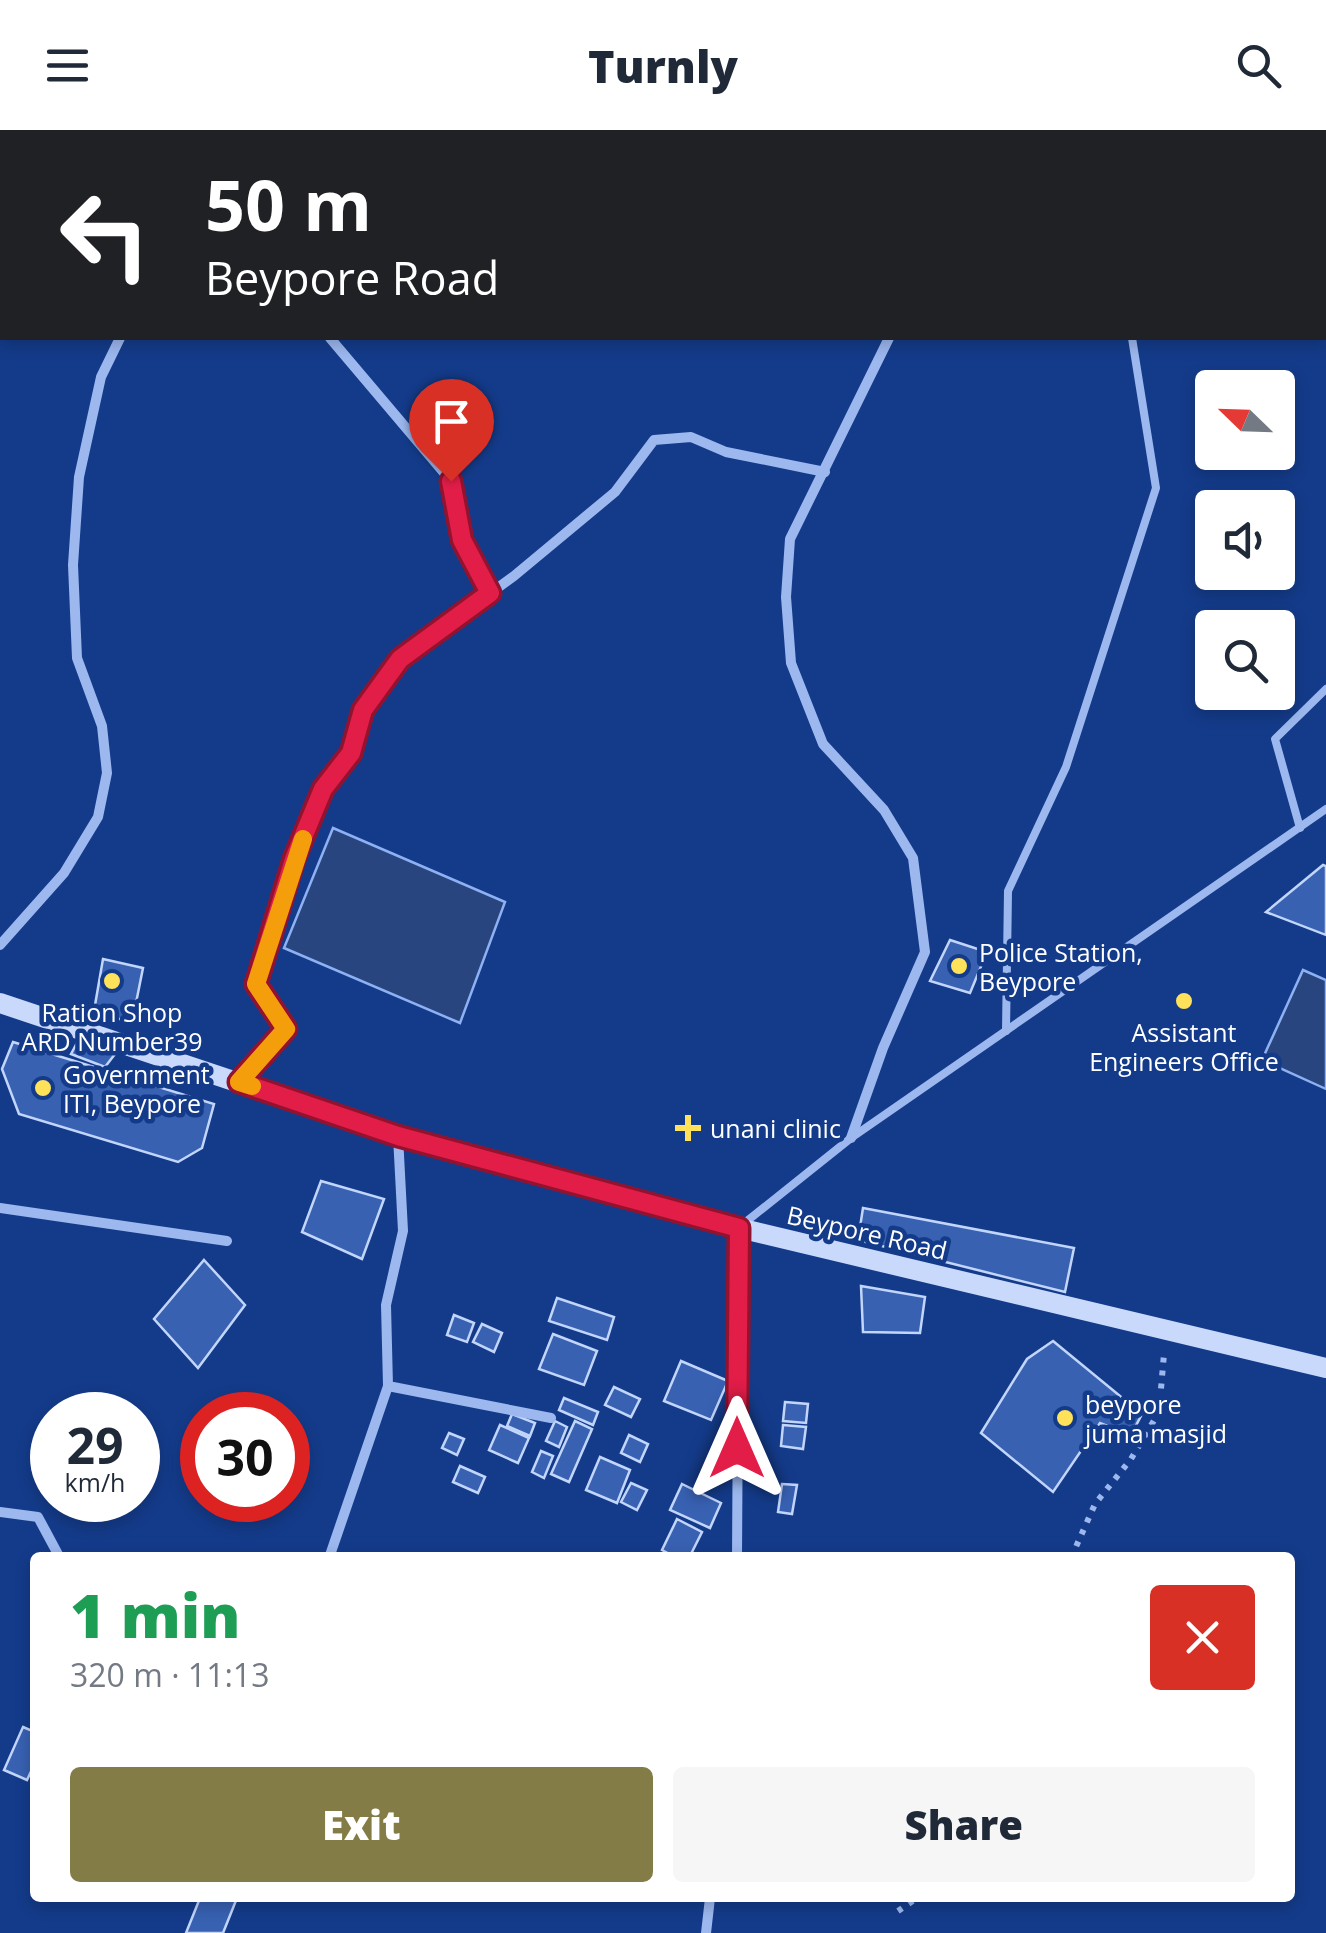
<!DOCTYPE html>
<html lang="en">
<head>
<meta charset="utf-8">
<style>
	:root { --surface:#fff; --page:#f6f6f7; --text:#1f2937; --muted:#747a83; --accent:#847c47 }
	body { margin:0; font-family:"Open Sans",sans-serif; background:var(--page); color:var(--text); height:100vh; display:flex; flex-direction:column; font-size:38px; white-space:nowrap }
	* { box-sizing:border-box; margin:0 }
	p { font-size:32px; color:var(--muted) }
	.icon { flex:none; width:55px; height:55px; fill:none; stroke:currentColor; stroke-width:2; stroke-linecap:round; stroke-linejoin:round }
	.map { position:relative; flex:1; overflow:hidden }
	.sheet { position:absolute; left:30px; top:1422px; width:1265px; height:350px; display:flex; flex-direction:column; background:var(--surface); border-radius:10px; box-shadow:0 5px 15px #0003 }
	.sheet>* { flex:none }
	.banner { position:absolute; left:0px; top:0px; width:1328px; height:210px; box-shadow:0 5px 15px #0003; background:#202124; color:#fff; overflow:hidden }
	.needle { width:65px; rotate:293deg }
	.buttons { position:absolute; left:1195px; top:240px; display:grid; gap:20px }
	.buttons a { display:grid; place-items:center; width:100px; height:100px; border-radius:10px; background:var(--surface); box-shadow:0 5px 15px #0003; font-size:50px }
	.speed { position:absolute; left:30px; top:1262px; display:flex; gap:20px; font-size:50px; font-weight:700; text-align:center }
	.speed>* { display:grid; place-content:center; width:130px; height:130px; border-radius:50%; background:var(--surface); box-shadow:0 5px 15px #0003; line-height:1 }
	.speed small { font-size:25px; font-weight:400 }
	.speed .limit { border:15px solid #d22; background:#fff; color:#111 }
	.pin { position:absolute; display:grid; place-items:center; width:85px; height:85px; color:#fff; margin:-102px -42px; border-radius:50% 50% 50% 0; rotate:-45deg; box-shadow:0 0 10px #0007 }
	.pin .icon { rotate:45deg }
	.me { position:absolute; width:110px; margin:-55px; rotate:0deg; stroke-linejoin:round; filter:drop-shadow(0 0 8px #0008) }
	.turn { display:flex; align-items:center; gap:35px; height:210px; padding:0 40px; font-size:45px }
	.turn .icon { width:130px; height:130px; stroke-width:2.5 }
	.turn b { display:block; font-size:70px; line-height:85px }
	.round { display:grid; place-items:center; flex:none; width:105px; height:105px; border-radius:10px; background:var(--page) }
	.headline { display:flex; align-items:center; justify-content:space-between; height:170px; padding:0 40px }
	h1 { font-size:60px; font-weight:800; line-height:75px; color:#1e9e55 }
	.cta { display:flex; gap:20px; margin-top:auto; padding:20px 40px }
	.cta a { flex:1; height:115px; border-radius:10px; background:var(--accent); color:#fff; font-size:40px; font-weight:800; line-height:115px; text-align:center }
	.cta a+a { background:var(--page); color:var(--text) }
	header { display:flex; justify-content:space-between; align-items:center; height:130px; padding:0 40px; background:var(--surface); font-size:45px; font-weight:800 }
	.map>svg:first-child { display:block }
</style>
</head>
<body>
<header><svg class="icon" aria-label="menu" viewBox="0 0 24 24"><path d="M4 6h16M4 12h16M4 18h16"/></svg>Turnly<svg class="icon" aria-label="search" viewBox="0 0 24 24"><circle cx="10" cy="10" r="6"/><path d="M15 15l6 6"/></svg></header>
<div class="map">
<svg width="1326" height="1803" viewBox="0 0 1326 1803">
	<rect width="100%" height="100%" fill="#143b8a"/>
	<g fill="#294580" stroke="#8db1f2" stroke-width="2.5">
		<polygon points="333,698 505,772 460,893 284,818"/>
		<polygon points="1303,840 1326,850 1326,959 1262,930"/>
	</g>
	<g fill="#3861b2" stroke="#c2d5fb" stroke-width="2.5">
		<polygon points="1323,735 1326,736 1326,805 1266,782"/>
		<polygon points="950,810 987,822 970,863 930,851"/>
		<polygon points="103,829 143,838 132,893 94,881"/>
		<polygon points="79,909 115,924 105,937 71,924"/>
		<polygon points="13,912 214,974 202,1018 178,1032 19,984 2,939"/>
		<polygon points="321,1051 384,1069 362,1129 302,1102"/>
		<polygon points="863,1078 1074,1118 1065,1162 858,1110"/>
		<polygon points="204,1130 245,1175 198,1238 154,1189"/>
		<polygon points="861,1156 925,1167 920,1203 863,1202"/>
		<polygon points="557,1168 614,1187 607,1210 549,1191"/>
		<polygon points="454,1185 474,1193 467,1212 447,1205"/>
		<polygon points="482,1194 502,1203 494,1222 473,1212"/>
		<polygon points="553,1204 597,1221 584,1255 539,1239"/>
		<polygon points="1053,1211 1142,1284 1131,1305 1100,1293 1053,1362 981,1303 1027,1229"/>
		<polygon points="681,1231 728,1251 711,1290 664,1271"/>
		<polygon points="614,1257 640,1269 631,1287 605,1275"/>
		<polygon points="564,1268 598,1282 593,1295 559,1280"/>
		<polygon points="785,1272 808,1274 806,1293 783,1291"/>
		<polygon points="512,1284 535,1293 530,1306 507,1296"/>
		<polygon points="555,1291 567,1297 559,1317 546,1311"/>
		<polygon points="575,1291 592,1299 569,1352 551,1344"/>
		<polygon points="500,1295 529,1308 518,1333 489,1320"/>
		<polygon points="783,1295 806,1297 803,1319 781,1316"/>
		<polygon points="449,1303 464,1309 457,1325 442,1318"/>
		<polygon points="629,1305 648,1314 640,1332 621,1323"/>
		<polygon points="541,1321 553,1326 544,1348 532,1342"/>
		<polygon points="600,1327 630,1340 617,1373 586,1360"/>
		<polygon points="460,1336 485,1347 478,1363 453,1352"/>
		<polygon points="631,1353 647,1360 637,1380 621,1372"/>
		<polygon points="682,1354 721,1373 710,1398 670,1380"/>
		<polygon points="782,1354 797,1355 792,1384 778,1382"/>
		<polygon points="677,1389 702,1402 689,1428 677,1428 662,1420"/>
		<polygon points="23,1597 35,1602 35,1633 27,1650 4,1640"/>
		<polygon points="200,1768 237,1768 223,1803 186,1803"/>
	</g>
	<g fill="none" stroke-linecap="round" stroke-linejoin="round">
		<g stroke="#9cb8ef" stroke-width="6" stroke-dasharray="5 8" stroke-linecap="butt">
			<polyline points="1071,1428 1095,1374 1131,1329 1159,1282 1164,1224"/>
			<polyline points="898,1781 917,1768"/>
		</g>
		<g stroke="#9cb8ef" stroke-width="8">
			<polyline points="1169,2 1170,0"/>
			<polyline points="1300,698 1275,609 1326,559"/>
			<polyline points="1006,901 1008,761 1066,637 1156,358 1132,208"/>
			<polyline points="742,1095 851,1008 1326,679"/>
		</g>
		<g stroke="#9cb8ef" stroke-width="10">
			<polyline points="825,0 827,2"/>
			<polyline points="844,0 848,2"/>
			<polyline points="280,2 282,0"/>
			<polyline points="0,55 2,57"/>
			<polyline points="330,208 451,351 463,409 490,463"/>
			<polyline points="0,815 64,743 98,687 107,643 102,596 77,528 73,435 79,347 101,247 120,208"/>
			<polyline points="239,952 286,899 256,854 294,729 323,659 351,623 363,580 400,529 514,446 615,362 654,310 691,307 726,322 825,342"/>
			<polyline points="398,1006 403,1101 386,1175 388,1256 551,1288"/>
			<polyline points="851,1008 883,918 925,822 913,728 884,680 823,614 791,533 786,467 790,409 889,208"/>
			<polyline points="0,1078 227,1111"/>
			<polyline points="0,1382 38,1387 60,1428"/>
			<polyline points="329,1428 388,1256"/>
			<polyline points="737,1428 739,1099"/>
			<polyline points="706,1803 710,1768"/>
		</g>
		<polyline stroke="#c9d9fb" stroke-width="20" points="0,873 398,1006 739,1098 1326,1238"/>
	</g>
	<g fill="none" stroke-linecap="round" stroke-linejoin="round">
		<defs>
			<polyline id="route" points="451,351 462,410 490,463 400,529 363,580 351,623 323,659 294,729 256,854 286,899 239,952 398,1006 739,1098 737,1318"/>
		</defs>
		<use href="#route" stroke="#92132f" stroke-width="25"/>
		<use href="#route" stroke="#e11d48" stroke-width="18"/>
		<polyline stroke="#f59e0b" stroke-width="18" points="252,956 239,952 286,899 256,854 303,709"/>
	</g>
	<g fill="#ffe15a" stroke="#143b8a" stroke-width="4">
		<circle cx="959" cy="836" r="10"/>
		<circle cx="112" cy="851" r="10"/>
		<circle cx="1184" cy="871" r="10"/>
		<circle cx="43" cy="958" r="10"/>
		<path d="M683 983h10v10h10v10h-10v10h-10v-10h-10v-10h10z"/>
		<circle cx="1065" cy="1288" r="10"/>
	</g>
	<g text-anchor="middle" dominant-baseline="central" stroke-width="9" stroke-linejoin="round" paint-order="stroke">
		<g font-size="25" fill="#fff" stroke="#143b8a" text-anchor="start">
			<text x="979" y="822">Police Station,<tspan x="979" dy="29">Beypore</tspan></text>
			<text x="112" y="882" text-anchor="middle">Ration Shop<tspan x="112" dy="29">ARD Number39</tspan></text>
			<text x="1184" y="902" text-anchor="middle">Assistant<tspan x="1184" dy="29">Engineers Office</tspan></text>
			<text x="63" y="944">Government<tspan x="63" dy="29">ITI, Beypore</tspan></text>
			<text x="710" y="998">unani clinic</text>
			<text x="1085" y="1274">beypore<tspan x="1085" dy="29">juma masjid</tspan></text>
		</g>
		<g font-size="25" fill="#fff" stroke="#143b8a">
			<text transform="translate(867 1102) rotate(13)">Beypore Road</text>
		</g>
	</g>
</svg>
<div class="buttons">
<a><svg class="needle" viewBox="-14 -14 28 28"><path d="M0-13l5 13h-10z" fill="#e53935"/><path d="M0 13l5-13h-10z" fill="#747a83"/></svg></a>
<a><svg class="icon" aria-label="sound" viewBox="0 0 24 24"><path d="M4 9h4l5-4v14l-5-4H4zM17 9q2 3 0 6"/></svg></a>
<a><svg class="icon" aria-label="search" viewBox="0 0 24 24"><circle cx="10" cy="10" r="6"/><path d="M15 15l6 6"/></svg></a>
</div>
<div class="speed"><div>29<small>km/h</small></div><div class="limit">30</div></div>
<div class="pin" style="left:451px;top:351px;background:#d93025"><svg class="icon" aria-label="arrive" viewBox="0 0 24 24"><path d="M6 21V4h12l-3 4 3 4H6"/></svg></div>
<svg class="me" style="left:737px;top:1318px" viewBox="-20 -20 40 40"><path d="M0-17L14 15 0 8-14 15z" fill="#e11d48" stroke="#fff" stroke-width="4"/></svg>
<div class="banner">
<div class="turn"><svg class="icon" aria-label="left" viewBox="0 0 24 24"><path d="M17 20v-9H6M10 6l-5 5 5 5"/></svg><div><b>50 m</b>Beypore Road</div></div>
</div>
<section class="sheet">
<div class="headline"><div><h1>1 min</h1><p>320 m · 11:13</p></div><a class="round" style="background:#d93025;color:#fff"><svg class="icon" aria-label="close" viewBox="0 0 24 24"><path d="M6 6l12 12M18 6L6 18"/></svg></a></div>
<div class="cta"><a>Exit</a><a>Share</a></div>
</section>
</div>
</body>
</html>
